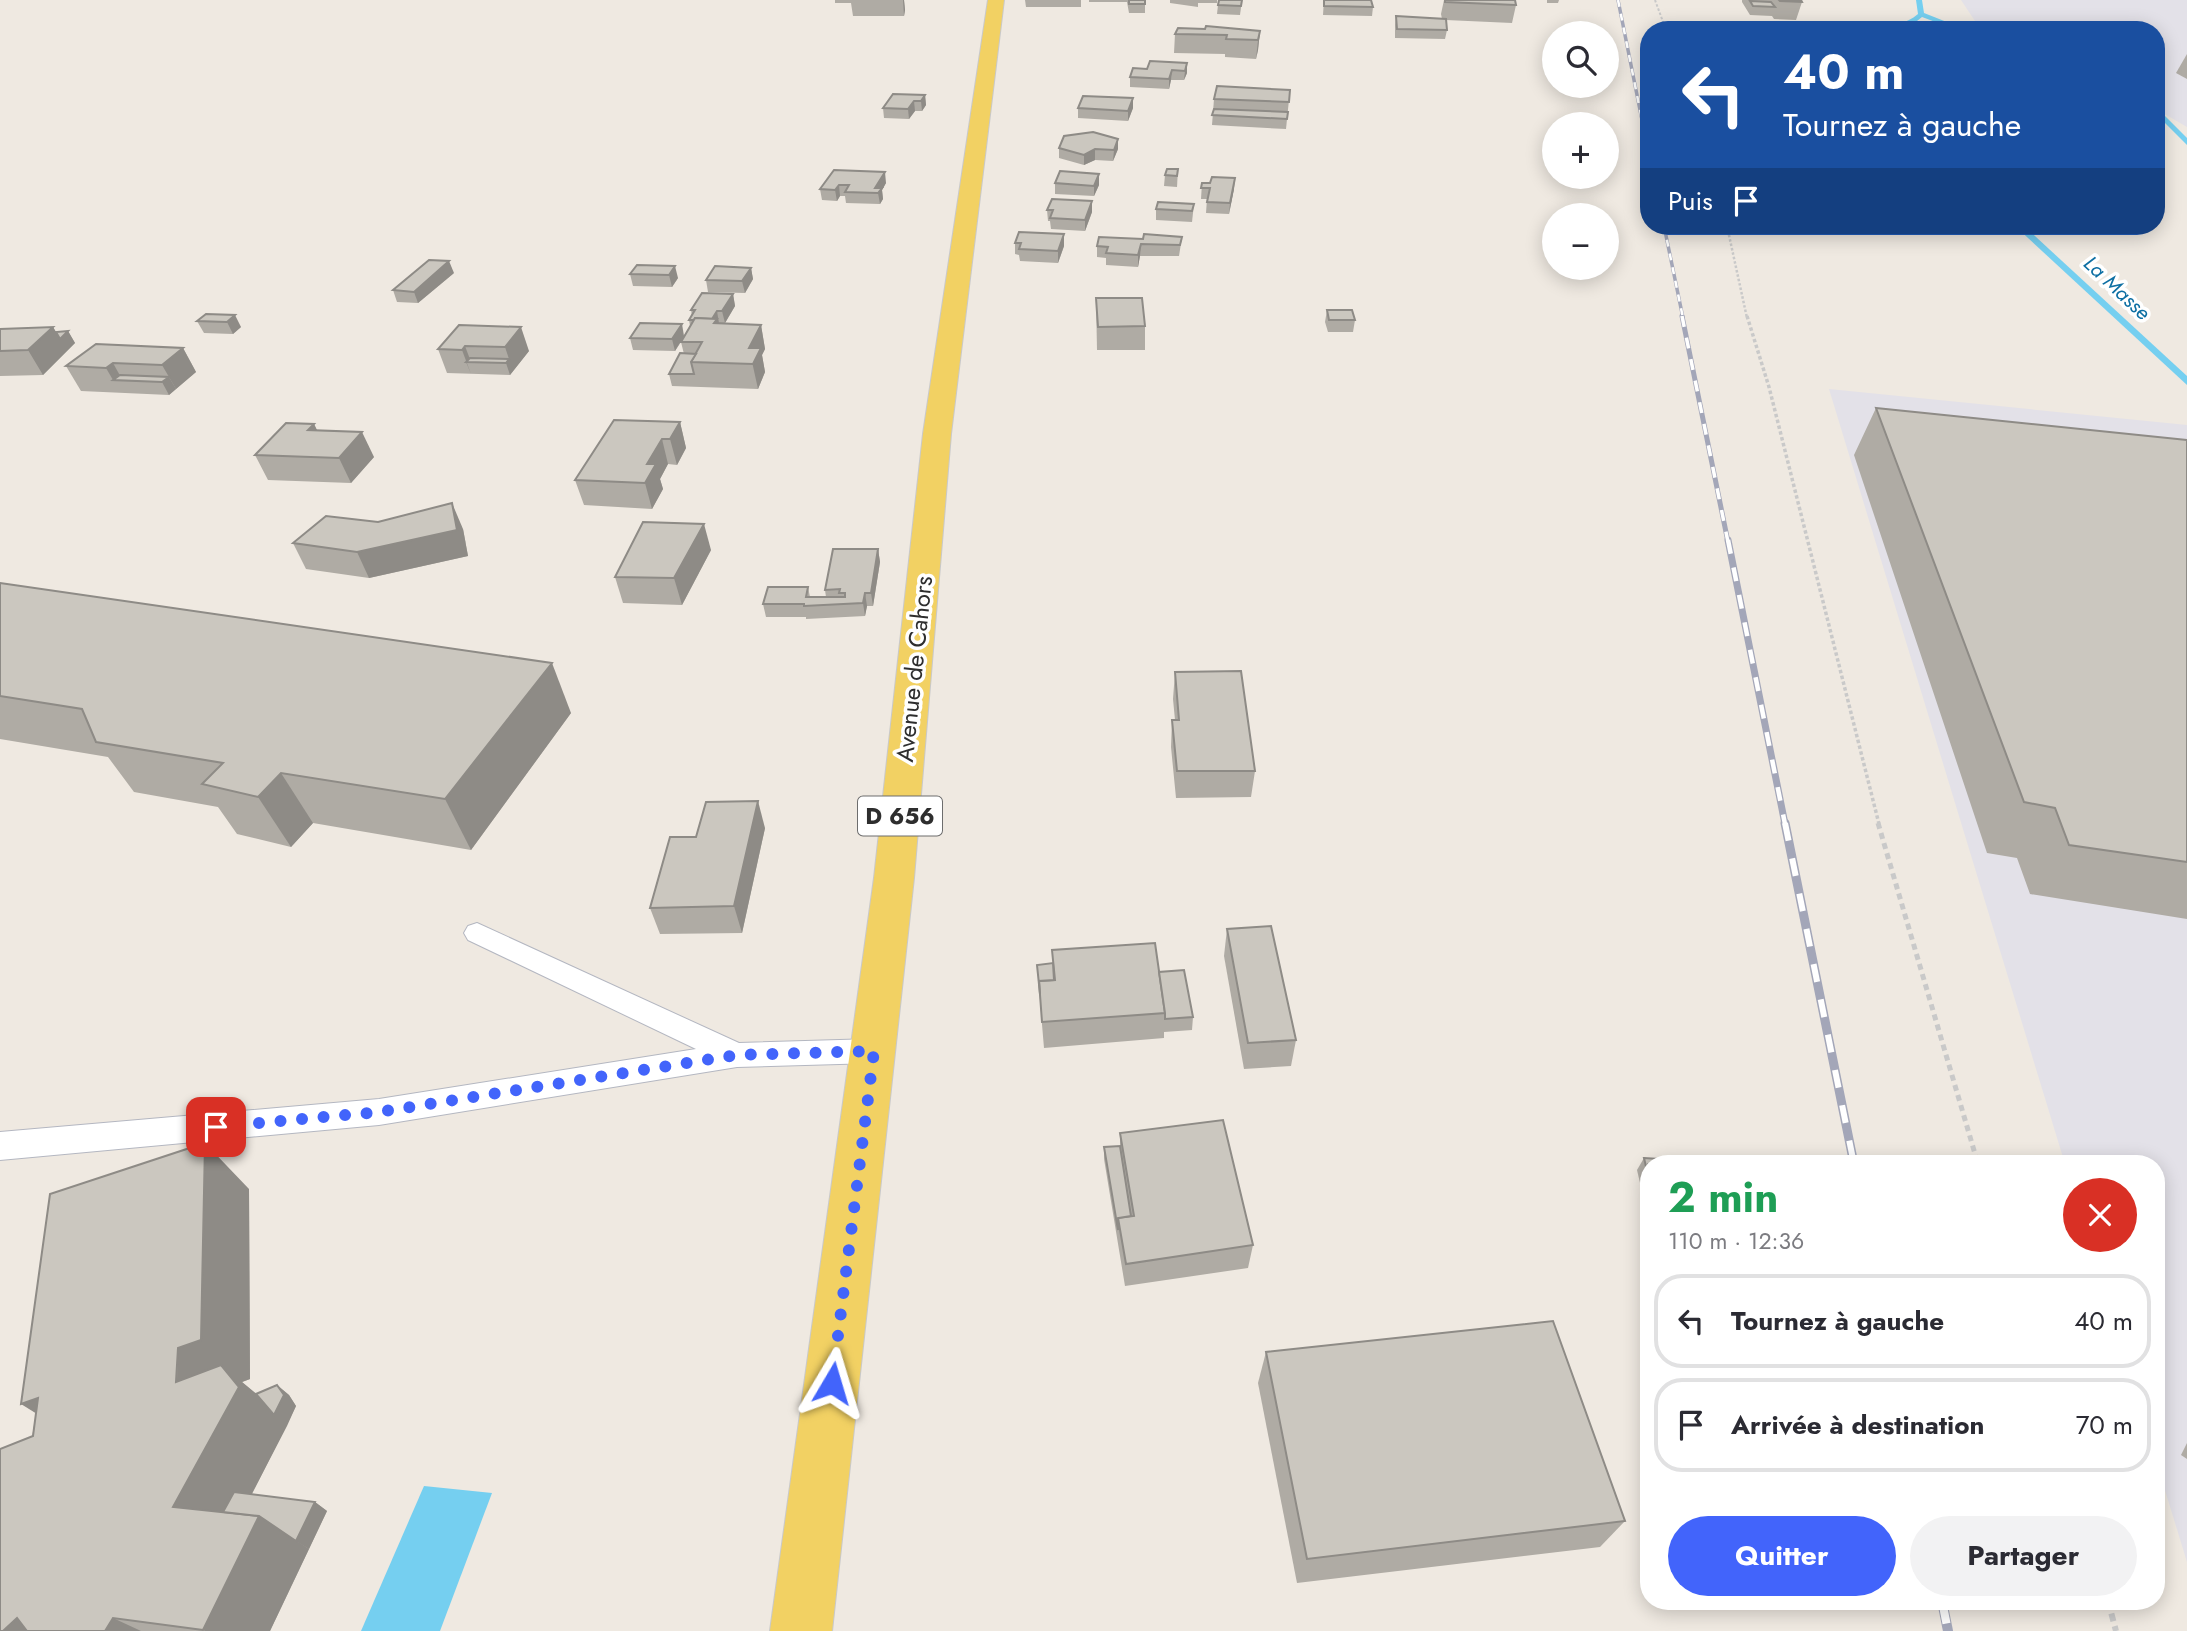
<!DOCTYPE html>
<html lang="fr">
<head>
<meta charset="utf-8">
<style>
	:root { --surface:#fff; --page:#f2f2f3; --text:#2b2b33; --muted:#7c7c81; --line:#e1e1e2; --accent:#4264fb }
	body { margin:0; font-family:Jost,sans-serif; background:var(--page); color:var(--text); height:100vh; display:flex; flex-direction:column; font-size:26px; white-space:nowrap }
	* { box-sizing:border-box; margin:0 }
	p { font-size:23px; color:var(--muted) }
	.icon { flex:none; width:38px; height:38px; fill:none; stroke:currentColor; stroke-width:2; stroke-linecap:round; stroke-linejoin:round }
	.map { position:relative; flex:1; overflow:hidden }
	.drawer { position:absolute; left:1640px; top:1155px; width:525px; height:455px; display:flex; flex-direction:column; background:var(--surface); border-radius:28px; box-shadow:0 4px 18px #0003 }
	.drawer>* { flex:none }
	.hud { position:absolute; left:1640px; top:21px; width:525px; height:214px; border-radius:28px; box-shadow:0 4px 18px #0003; background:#1a4fa0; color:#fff; overflow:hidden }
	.fabs { position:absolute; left:1542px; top:21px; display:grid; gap:14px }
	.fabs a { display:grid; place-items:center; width:77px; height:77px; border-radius:50%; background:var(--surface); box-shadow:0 4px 18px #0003; font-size:35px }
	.pin { position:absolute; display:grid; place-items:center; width:60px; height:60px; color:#fff; margin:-30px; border-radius:14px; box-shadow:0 4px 10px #0006 }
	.me { position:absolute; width:77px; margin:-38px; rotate:7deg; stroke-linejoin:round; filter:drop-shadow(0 0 5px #0008) }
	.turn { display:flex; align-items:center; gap:24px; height:147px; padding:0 28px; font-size:32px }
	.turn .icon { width:91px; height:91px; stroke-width:2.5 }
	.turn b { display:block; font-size:49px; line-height:60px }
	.then { display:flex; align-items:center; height:66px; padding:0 28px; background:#0003; gap:14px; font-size:26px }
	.round { display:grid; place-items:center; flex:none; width:74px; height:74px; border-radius:37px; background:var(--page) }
	.overview { display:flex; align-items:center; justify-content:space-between; height:119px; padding:0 28px }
	h1 { font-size:42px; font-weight:700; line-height:52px; color:#1e9e55 }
	.primary-button { display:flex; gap:14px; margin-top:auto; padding:14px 28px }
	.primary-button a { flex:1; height:80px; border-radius:42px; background:var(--accent); color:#fff; font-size:28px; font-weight:700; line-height:80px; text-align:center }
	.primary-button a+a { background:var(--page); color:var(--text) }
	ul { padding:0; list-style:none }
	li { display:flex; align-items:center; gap:21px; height:94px; margin:0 14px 10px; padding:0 14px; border:4px solid var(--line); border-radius:28px }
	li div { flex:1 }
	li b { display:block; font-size:26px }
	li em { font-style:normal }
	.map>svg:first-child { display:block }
</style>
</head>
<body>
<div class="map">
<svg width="2187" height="1631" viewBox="0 0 2187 1631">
	<rect width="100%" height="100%" fill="#efe9e1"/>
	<g fill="#e3e1e8">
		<polygon points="1961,0 2187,0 2187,127 2156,109 2156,30 1996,30 1975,21"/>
		<polygon points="1829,389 2187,425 2187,1562 2156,1461 2156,1164 2065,1164"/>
	</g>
	<polygon fill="#75cff0" points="424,1486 492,1493 440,1631 361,1631"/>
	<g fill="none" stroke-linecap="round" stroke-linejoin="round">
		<g fill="#75cff0" fill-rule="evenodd">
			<path d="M1916,0H1922L1924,13L1967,30H1957L1922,17L1912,25L1872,30H1763C1802,9 1884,44 1918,14Z"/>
			<polygon points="2156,107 2187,138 2187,145 2156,114"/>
			<polygon points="2015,226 2024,226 2187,376 2187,385"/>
		</g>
		<defs>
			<polygon id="service" points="477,923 739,1043 874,1039 884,1042 888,1051 884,1060 874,1063 737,1067 379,1125 0,1160 0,1132 379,1099 696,1049 468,940 464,933 468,926"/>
			<polygon id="primary" points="988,0 1004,0 951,434 914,878 832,1631 770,1631 874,878 923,434"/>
		</defs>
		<use href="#service" stroke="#b4b7c1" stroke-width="2"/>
		<use href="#primary" stroke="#c9c9c9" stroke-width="2"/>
		<polyline stroke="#c9c9c9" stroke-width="2" stroke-dasharray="2.5 2" stroke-linecap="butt" points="1655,0 1666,30"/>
		<polyline stroke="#c9c9c9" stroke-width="2.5" stroke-dasharray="2.5 2" stroke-linecap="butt" points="1727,226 1747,318"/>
		<polyline stroke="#c9c9c9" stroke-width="3.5" stroke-dasharray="3.5 2.5" stroke-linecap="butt" points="1747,316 1769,387 1879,824"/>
		<polyline stroke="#c9c9c9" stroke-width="5" stroke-dasharray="6 4.5" stroke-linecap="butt" points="1878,823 1978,1164"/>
		<polyline stroke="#c9c9c9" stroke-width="6" stroke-dasharray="8 5" stroke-linecap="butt" points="2108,1601 2116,1631"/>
		<use href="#service" fill="#fff" fill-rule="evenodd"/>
		<use href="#primary" fill="#f2d163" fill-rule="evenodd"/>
		<defs>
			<g id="rail-far4">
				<polyline points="1618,0 1648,150"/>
				<polyline points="1664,226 1683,318"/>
			</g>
			<polyline id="rail-far3" points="1682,316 1728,542"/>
			<polyline id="rail-far2" points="1728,540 1785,824"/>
			<polyline id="rail-far1" points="1785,823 1854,1164"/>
			<polyline id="rail" points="1942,1601 1948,1631"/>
		</defs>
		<use href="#rail-far4" stroke="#a3a6b8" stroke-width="3.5"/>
		<use href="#rail-far3" stroke="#a3a6b8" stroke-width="5"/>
		<use href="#rail-far2" stroke="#a3a6b8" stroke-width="7"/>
		<use href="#rail-far1" stroke="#a3a6b8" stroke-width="9"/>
		<use href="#rail" stroke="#a3a6b8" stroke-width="10"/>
		<use href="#rail-far4" stroke="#fff" stroke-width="2.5" stroke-dasharray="7" stroke-linecap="butt"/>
		<use href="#rail-far3" stroke="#fff" stroke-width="3.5" stroke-dasharray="11" stroke-linecap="butt"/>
		<use href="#rail-far2" stroke="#fff" stroke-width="4.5" stroke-dasharray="14" stroke-linecap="butt"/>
		<use href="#rail-far1" stroke="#fff" stroke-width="6" stroke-dasharray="18" stroke-linecap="butt"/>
		<use href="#rail" stroke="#fff" stroke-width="8" stroke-dasharray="23" stroke-linecap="butt"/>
	</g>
	<g fill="#afaba4">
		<polygon points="835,0 904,0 905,10 904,16 853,16 851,3 835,3"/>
		<polygon points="1025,0 1081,0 1081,7 1026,7"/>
		<polygon points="1089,0 1145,0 1145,13 1129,13 1127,2 1089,2"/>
		<polygon points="1170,0 1217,0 1217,3 1198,3 1198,7 1170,3"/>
		<polygon points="1242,0 1240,15 1217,14 1218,5"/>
		<polygon points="1324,0 1373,7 1372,16 1323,15"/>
		<polygon points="1444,0 1515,0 1516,5 1512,23 1446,20 1447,30 1445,39 1395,38 1395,25 1396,16 1442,19 1441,14"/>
		<polygon points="1547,0 1559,0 1558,3 1547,3"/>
		<polygon points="1742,0 1772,0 1771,2 1772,0 1801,0 1802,2 1796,20 1774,19 1772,16 1750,15 1742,2"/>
		<polygon points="1260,31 1258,50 1256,59 1225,57 1225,54 1174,53 1175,34"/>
		<polygon points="2187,54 2187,79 2176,73"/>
		<polygon points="1187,63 1187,73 1184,80 1171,80 1169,89 1130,87 1130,77 1147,69"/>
		<polygon points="1290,90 1286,129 1212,125 1214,99"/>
		<polygon points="925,95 926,105 922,111 915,111 909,119 884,118 883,108"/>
		<polygon points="1133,98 1133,108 1128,121 1078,118 1078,108"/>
		<polygon points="1118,139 1118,149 1113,161 1095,160 1084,165 1059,158 1059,148"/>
		<polygon points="1178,169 1177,187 1164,186 1165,175"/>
		<polygon points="834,170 886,183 882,190 883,199 880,204 846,203 845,196 840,196 837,201 822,200 820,189"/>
		<polygon points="1099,174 1099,185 1094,196 1055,194 1055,183"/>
		<polygon points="1202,183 1234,189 1229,214 1206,213 1207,199 1201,199"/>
		<polygon points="1092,201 1092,212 1085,231 1051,229 1050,221 1048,221 1047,210"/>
		<polygon points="1194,204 1192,222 1156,220 1156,209"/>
		<polygon points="1064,234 1064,246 1058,263 1020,261 1019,255 1015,254 1015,243"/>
		<polygon points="1182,237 1179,256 1140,256 1138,267 1106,265 1106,258 1097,257 1097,246 1143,239"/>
		<polygon points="637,265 678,278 672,287 633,286 630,274"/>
		<polygon points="751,268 753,279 745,293 708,292 706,280"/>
		<polygon points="454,273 418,303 397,302 393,290"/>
		<polygon points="733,294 735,306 725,323 719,323 761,325 765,349 762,355 765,372 758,389 672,386 669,374 684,354 681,342 675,351 633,350 630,338 684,336 690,326 689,320 692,316 691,310"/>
		<polygon points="1096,298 1145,326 1145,350 1097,350"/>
		<polygon points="1327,310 1355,320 1353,332 1328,332 1325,322"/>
		<polygon points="206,314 241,327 233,334 204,333 197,321"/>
		<polygon points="459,325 529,351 510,375 447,373 438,349"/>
		<polygon points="53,327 56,332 68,331 75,343 43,375 0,376 0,329"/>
		<polygon points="183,348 196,372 169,395 81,391 66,366"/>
		<polygon points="1876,408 2187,440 2187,919 2030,894 2017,858 1987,853 1854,455"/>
		<polygon points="680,422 686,448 677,465 668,464 660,479 663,489 652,509 584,505 575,480"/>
		<polygon points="314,424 317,430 374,457 351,483 268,480 255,455"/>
		<polygon points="378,522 463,529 468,556 369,578 306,569 293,543"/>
		<polygon points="878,549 880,562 873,606 867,606 865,616 806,619 806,617 766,617 763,604 808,587 810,597 826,597 825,590"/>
		<polygon points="711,550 682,605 623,603 615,577"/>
		<polygon points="0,583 571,713 471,850 313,823 291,847 237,834 218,807 134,792 108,757 0,739"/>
		<polygon points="1175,672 1255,771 1251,797 1176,798 1171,747 1172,720 1175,720 1173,699"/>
		<polygon points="765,828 742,933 660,934 650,908 696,837"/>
		<polygon points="1227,929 1296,1040 1291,1066 1244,1069 1224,956"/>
		<polygon points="1052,950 1159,972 1193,1017 1192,1030 1164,1032 1164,1038 1044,1048 1037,965 1053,963"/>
		<polygon points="1120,1133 1253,1245 1248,1268 1125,1286 1104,1159 1104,1147 1120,1146"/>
		<polygon points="1644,1158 1648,1164 1648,1217 1637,1170"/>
		<polygon points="249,1189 250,1379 242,1382 256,1394 277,1385 289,1395 296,1406 252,1494 315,1502 327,1511 270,1631 0,1631 36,1413"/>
		<polygon points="1266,1352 1625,1521 1600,1547 1297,1583 1258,1383"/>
		<polygon points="2187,1443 2187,1459 2181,1455"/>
	</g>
	<g fill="#8e8b86">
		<polygon points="903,0 904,0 905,10 904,16"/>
		<polygon points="1260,31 1258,50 1256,59 1258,40"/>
		<polygon points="1187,63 1187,73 1184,80 1185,71"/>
		<polygon points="1172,70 1171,80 1169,89 1169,79"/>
		<polygon points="925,95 926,105 922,111 921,101"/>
		<polygon points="1133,98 1133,108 1128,121 1128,111"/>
		<polygon points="914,101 915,111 909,119 908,109"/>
		<polygon points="1118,139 1118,149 1113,161 1114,150"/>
		<polygon points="1095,149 1095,160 1084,165 1084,155"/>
		<polygon points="885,172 886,183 882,190 883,199 880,204 878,193 875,188"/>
		<polygon points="1099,174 1099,185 1094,196 1094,186"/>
		<polygon points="1235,178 1234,189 1229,214 1230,203"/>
		<polygon points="839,185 840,196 837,201 835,190"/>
		<polygon points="1092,201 1092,212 1085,231 1085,220"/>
		<polygon points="1064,234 1064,246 1058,263 1058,251"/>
		<polygon points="1141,244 1140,256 1138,267 1138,255"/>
		<polygon points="449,261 454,273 418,303 414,292"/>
		<polygon points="675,266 678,278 672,287 669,275"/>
		<polygon points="751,268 753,279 745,293 742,281"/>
		<polygon points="733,294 735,306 725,323 722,311"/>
		<polygon points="717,311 719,323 718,325 711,321"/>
		<polygon points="235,315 241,327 233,334 227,322"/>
		<polygon points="682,324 684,336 675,351 672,339"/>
		<polygon points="761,325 765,349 762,355 765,372 758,389 749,348"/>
		<polygon points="53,327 60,339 68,331 75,343 43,375 28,350"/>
		<polygon points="521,327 529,351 510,375 506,363 509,359 505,347"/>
		<polygon points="465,346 471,362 466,362 471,374 462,350"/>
		<polygon points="183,348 196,372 176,389 162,365"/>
		<polygon points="113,363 123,381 113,380 106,368"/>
		<polygon points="169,377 176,389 169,395 162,382"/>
		<polygon points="680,422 686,448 677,465 670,439"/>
		<polygon points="314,424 326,449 308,430"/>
		<polygon points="362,432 374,457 351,483 339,458"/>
		<polygon points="662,439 668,464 660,479 663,489 652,509 645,483 647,464"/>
		<polygon points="452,503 463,529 468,556 369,578 357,552"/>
		<polygon points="704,524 711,550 682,605 674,578"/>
		<polygon points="878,549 880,562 873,606 871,593"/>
		<polygon points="865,593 867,606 865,616 863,603"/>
		<polygon points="552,663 571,713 471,850 445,799"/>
		<polygon points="281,773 313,823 291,847 258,797"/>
		<polygon points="758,801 765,828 742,933 734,906"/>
		<polygon points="205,1143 249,1189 250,1379 242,1382 269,1404 277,1385 289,1395 296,1406 287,1426 231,1534 173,1507 178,1348"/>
		<polygon points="38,1398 82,1442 21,1404"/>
		<polygon points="315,1502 327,1511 309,1549 296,1541"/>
		<polygon points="259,1516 309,1549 270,1631 205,1631 203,1630"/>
		<polygon points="17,1618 47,1631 3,1631"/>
		<polygon points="113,1618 141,1631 105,1631"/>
	</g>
	<g fill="#cbc7bf" stroke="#8e8b86" stroke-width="2">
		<rect x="1129" y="0" width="16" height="4"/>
		<polygon points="1219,0 1242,0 1241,6 1218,5"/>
		<polygon points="1324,0 1371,0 1373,7 1324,6"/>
		<polygon points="1445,0 1515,0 1516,5 1445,2"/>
		<polygon points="1779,0 1801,0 1802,2 1780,1"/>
		<polygon points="1750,1 1771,2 1775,7 1753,6"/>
		<polygon points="1396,16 1446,19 1447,30 1397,29"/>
		<polygon points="1206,26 1260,31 1258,40 1226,39 1227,35 1175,34 1178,28 1205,29"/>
		<polygon points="1150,61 1187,63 1185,71 1172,70 1169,79 1130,77 1133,68 1147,69"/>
		<polygon points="1217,86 1290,90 1289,102 1214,99"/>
		<polygon points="893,94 925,95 921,101 914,101 908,109 883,108"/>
		<polygon points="1083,96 1133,98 1128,111 1078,108"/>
		<polygon points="1214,109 1288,112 1287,119 1212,115"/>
		<polygon points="1093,132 1118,139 1114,150 1095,149 1084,155 1059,148 1064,136"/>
		<polygon points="1167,169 1178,169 1177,176 1165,175"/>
		<polygon points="834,170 885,172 875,188 882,188 878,193 845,192 849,185 839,185 835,190 820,189"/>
		<polygon points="1060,171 1099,174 1094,186 1055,183"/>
		<polygon points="1212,177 1235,178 1230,203 1207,202 1210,188 1201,188 1202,183 1210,183"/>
		<polygon points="1052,199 1092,201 1085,220 1050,218 1053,210 1047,210"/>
		<polygon points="1158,202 1194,204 1192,211 1156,209"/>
		<polygon points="1019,232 1064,234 1058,251 1019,249 1021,243 1015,243"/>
		<polygon points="1144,234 1182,237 1180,245 1141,244 1138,255 1106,253 1108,247 1097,246 1099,237 1143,239"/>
		<polygon points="429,260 449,261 414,292 393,290"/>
		<polygon points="637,265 675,266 669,275 630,274"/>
		<polygon points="715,266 751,268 742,281 706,280"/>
		<polygon points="702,293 733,294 722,311 717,311 712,319 695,318 694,320 689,320 695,310 691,310"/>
		<polygon points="1096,298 1142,298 1145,326 1098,327"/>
		<polygon points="1327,310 1352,310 1355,320 1329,320"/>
		<polygon points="206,314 235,315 227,322 197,321"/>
		<polygon points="695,318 717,319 714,323 761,325 749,348 761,348 753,364 691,362 702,342 681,342"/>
		<polygon points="640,323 682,324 672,339 630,338"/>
		<polygon points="459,325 521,327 505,347 465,346 462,350 438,349"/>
		<polygon points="53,327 28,350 0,351 0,329"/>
		<polygon points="68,331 60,339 56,332"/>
		<polygon points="96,344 183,348 162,365 113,363 106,368 66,366"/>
		<polygon points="680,353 696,354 691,362 694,374 669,374"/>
		<polygon points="470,358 509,359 506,363 466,362"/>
		<polygon points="120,375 169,377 162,382 113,380"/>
		<polygon points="1876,408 2187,440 2187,862 2069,845 2055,808 2024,802"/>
		<polygon points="614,420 680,422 670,439 662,439 647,464 656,464 645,483 575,480"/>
		<polygon points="286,423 314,424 308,430 362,432 339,458 255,455"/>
		<polygon points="452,503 457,530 357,552 293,543 326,516 378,522"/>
		<polygon points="643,522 704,524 674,578 615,577"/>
		<polygon points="833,549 878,549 871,593 865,593 863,603 804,606 804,604 763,604 768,587 808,587 806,597 845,597 845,593 839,593 840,589 825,590"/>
		<polygon points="0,583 552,663 445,799 281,773 258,797 202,784 223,763 96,742 82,709 0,696"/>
		<polygon points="1241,671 1255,771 1177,771 1172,720 1179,720 1175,672"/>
		<polygon points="758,801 734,906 650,908 670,837 696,837 706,802"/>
		<polygon points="1271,926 1296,1040 1248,1043 1227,929"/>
		<polygon points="1155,943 1165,1013 1042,1022 1039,981 1055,980 1052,950"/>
		<polygon points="1053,963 1054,980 1039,981 1040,994 1037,965"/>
		<polygon points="1184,970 1193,1017 1165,1019 1165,1013 1159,972"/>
		<polygon points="1223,1120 1253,1245 1126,1264 1118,1218 1134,1216 1120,1133"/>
		<polygon points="205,1143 201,1340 178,1348 176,1382 221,1365 239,1387 173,1507 259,1516 203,1630 113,1618 105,1631 27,1631 17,1618 3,1631 0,1631 0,1449 33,1436 38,1398 21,1404 50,1194"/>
		<polygon points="1120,1146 1131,1216 1118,1218 1118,1230 1104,1147"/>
		<polygon points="1644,1158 1705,1162 1706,1164 1648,1164 1648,1175"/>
		<polygon points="1553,1321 1625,1521 1307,1559 1266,1352"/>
		<polygon points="277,1385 284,1395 274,1415 256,1394"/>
		<polygon points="234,1492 315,1502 296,1541 259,1516 223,1512"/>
	</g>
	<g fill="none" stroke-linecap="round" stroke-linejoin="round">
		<polyline stroke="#4264fb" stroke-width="12" stroke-dasharray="0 21.6" points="216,1127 379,1112 737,1055 874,1051 832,1383"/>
	</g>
	<g text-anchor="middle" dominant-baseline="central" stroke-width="7" stroke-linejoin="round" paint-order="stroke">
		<g font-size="21" font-style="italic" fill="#0d6fa3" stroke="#fff">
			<text transform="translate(2117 288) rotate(43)">La Masse</text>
		</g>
		<rect fill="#fff" stroke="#6d6d6d" stroke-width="2" x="858" y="796.5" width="84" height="39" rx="5"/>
		<g font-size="23" font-weight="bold" fill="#2e2e2e">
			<text x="900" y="816">D 656</text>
		</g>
		<g font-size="24" fill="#2e2e2e" stroke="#fff">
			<text transform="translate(914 669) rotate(-84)">Avenue de Cahors</text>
		</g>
	</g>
</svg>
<div class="fabs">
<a><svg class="icon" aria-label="search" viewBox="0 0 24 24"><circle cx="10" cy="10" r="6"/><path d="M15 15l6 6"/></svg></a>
<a>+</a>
<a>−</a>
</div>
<div class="pin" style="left:216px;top:1127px;background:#d93025"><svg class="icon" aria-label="arrive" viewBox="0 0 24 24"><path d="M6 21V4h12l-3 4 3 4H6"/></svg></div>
<svg class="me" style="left:832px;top:1383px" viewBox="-20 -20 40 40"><path d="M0-17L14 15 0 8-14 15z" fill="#4264fb" stroke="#fff" stroke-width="4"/></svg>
<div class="hud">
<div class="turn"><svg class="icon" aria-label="left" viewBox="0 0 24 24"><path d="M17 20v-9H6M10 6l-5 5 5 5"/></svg><div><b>40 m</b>Tournez à gauche</div></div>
<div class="then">Puis<svg class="icon" aria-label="arrive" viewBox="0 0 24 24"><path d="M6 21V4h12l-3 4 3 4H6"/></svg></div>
</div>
<section class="drawer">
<div class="overview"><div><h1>2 min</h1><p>110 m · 12:36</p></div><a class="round" style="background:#d93025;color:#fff"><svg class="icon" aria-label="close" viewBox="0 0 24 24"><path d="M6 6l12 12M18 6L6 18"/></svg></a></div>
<ul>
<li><svg class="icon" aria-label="left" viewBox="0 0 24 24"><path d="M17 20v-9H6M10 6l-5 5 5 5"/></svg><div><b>Tournez à gauche</b></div><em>40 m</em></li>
<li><svg class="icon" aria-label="arrive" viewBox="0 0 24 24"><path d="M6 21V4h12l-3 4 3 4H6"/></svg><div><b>Arrivée à destination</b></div><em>70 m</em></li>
</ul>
<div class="primary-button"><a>Quitter</a><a>Partager</a></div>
</section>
</div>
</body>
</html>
